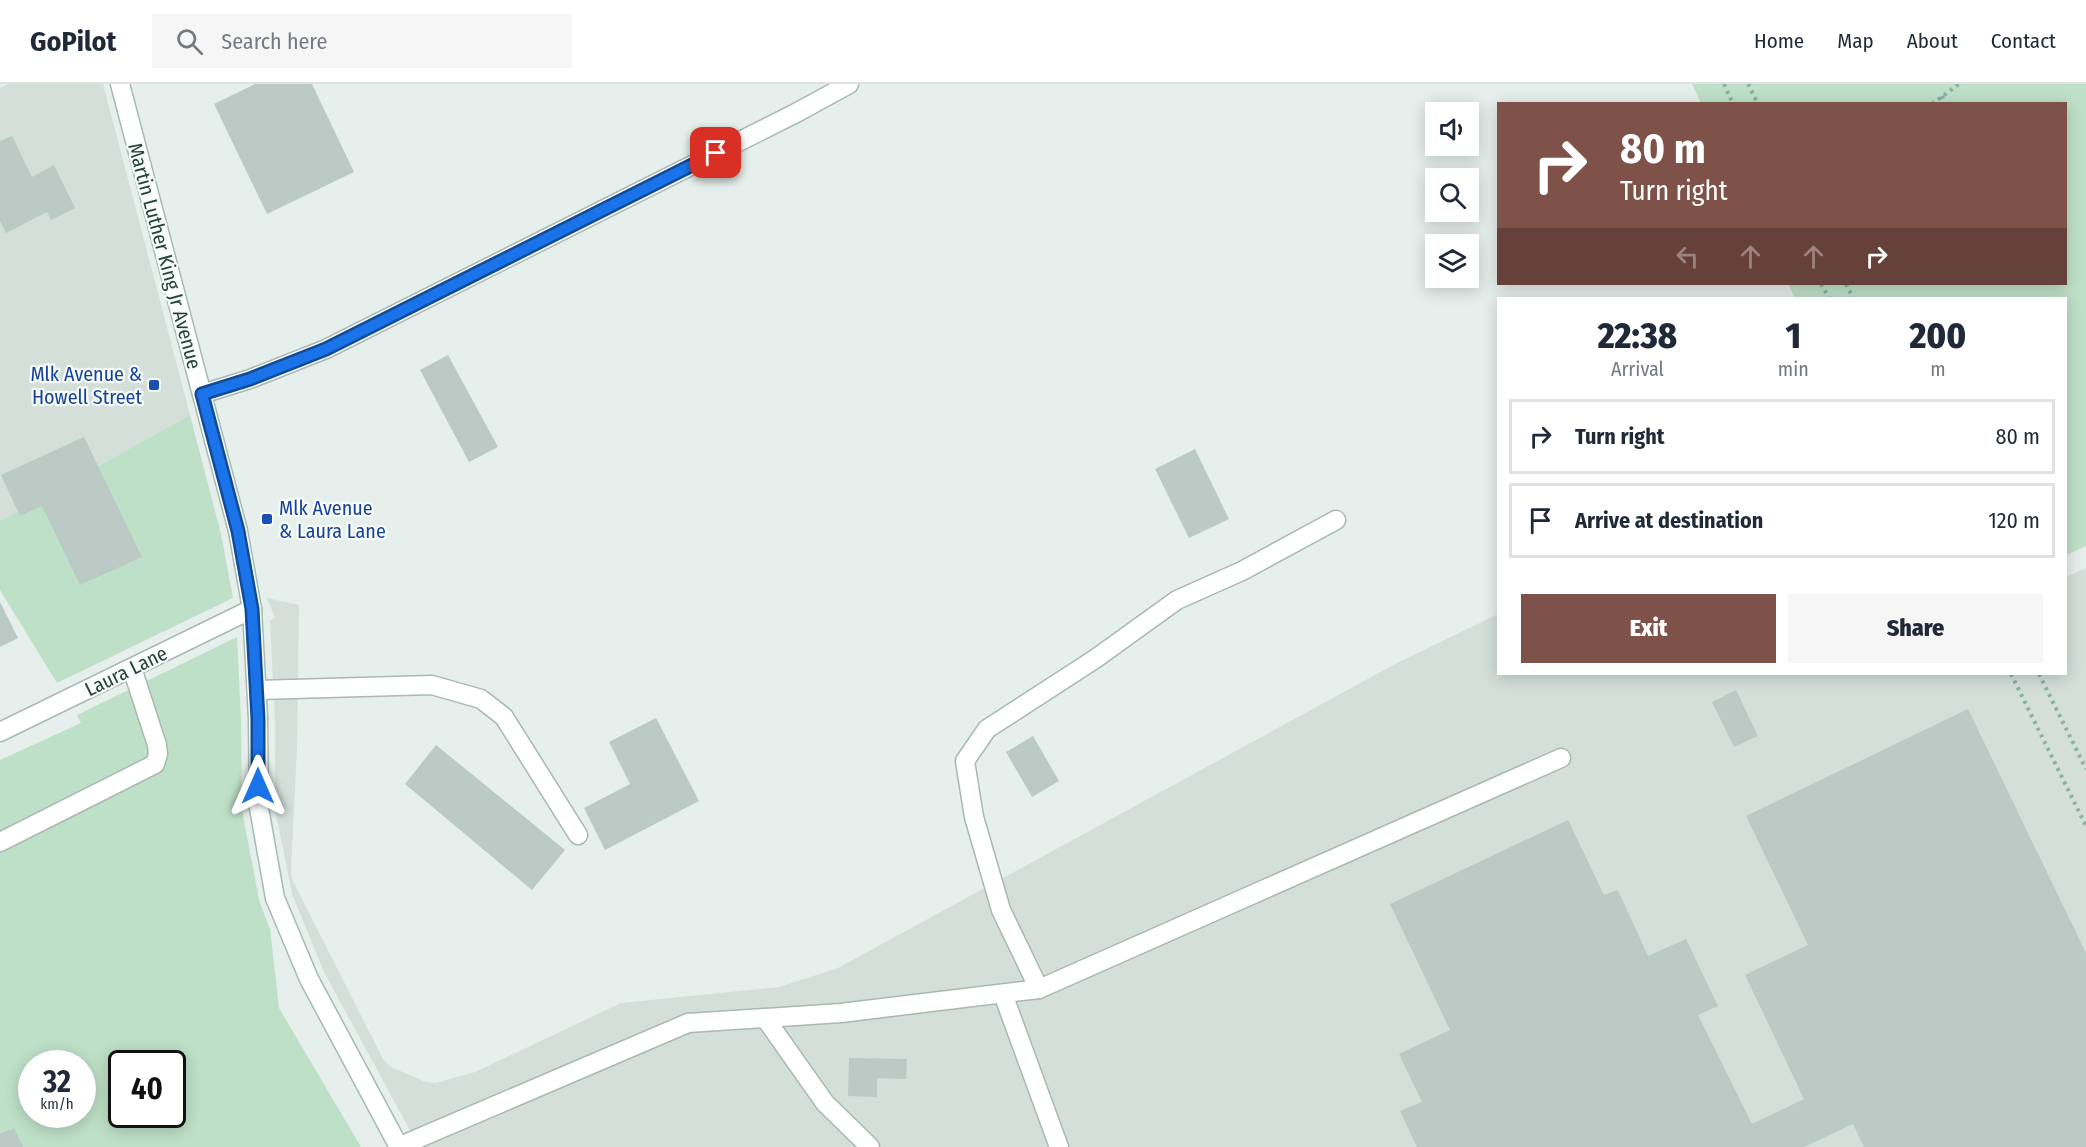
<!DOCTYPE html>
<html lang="en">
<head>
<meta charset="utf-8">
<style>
	:root { --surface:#fff; --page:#f6f6f7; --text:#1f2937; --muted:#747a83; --line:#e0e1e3; --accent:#7f5249 }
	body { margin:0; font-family:"Fira Sans Condensed",sans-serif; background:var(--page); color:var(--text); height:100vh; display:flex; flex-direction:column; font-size:22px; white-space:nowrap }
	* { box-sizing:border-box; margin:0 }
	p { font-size:20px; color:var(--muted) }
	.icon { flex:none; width:33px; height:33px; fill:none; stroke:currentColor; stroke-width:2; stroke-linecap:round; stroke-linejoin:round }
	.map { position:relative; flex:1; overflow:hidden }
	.side { position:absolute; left:1497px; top:213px; width:570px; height:378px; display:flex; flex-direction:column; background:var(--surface); border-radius:0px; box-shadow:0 3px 15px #0003 }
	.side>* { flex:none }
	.top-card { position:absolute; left:1497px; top:18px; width:570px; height:183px; border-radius:0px; box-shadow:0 3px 15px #0003; background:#7f5249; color:#fff; overflow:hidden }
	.buttons { position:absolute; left:1425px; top:18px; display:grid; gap:12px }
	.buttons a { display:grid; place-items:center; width:54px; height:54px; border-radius:0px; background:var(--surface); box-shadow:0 3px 15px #0003; font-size:30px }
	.speed { position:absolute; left:18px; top:966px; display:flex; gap:12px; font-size:30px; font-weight:700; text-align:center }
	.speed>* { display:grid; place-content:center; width:78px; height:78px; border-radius:50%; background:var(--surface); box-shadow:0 3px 15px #0003; line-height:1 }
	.speed small { font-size:15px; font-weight:400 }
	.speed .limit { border:3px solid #111; border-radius:9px; background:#fff; color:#111 }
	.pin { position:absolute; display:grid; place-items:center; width:51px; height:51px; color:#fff; margin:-26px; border-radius:12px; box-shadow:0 3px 9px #0006 }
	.me { position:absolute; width:66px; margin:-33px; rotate:0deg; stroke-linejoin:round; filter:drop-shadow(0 0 4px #0008) }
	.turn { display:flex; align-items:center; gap:21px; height:126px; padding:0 24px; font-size:27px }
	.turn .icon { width:78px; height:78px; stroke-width:2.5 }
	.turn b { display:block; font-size:42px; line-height:51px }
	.lanes { display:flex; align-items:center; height:57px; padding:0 24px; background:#0003; justify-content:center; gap:30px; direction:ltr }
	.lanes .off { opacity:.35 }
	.eta { display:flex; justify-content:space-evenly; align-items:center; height:102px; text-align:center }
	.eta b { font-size:36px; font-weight:800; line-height:42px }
	.cta { display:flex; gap:12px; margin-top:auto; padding:12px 24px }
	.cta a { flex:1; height:69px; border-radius:0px; background:var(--accent); color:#fff; font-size:24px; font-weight:800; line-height:69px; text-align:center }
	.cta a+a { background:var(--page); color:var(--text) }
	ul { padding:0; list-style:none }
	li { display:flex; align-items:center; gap:18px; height:75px; margin:0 12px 9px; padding:0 12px; border:3px solid var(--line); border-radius:0px }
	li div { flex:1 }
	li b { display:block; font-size:22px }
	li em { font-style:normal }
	header { display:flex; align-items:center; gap:36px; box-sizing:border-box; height:84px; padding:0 30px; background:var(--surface); border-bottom:2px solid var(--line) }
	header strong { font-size:28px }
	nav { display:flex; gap:33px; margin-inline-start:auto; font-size:21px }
	.search { width:420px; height:54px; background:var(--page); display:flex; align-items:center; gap:15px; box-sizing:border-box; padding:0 21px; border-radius:0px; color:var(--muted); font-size:22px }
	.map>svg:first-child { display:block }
</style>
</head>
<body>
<header>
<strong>GoPilot</strong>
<div class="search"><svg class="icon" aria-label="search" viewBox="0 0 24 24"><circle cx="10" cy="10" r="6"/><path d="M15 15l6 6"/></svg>Search here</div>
<nav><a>Home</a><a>Map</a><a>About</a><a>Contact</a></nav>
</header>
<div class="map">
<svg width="2086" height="1063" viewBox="0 0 2086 1063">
	<rect width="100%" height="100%" fill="#e6efeb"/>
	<g fill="#d4dfda">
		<polygon points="8,0 103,0 190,331 0,437 0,4"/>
		<polygon points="2086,484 2086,1063 419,1063 324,888 292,810 275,724 275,636 270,537 275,534 267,514 299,521 297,664 291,788 293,797 383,975 391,983 426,998 435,999 475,988 621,919 779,903 838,884 1397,579 1498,530 1498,590 2066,590 2066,493"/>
	</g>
	<g fill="#bfe0c8" fill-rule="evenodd">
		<polygon points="1692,0 2086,0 2086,462 2066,471 2066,214 1795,214 1788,200 2066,200 2066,20 1701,19"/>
		<polygon points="190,331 221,450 233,514 57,599 0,506 0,437"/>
		<path d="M237,553L241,634L242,726L259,816L270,845L279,924L361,1063H0V676L81,639L77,631ZM32,980H82V1030H32ZM122,980H172V1030H122Z"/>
	</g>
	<g fill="#bbcac4">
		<polygon points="255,0 312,0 354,88 267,130 214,20"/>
		<polygon points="12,52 32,93 54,81 75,124 51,136 47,128 6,149 0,137 0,57"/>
		<polygon points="448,271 498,363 469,378 420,286"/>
		<polygon points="84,353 142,473 80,501 42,422 20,432 1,391"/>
		<polygon points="1195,365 1229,435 1189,454 1155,385"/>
		<polygon points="0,518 18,554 0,563"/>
		<polygon points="1736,606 1758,652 1734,663 1712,618"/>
		<polygon points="1968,625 2086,869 2086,1063 1864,1063 1853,1040 1804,1063 1417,1063 1400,1027 1422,1018 1399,970 1450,946 1390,820 1568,736 1604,811 1618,806 1648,872 1686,855 1718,922 1698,931 1752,1040 1804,1015 1745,891 1808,861 1746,732"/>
		<polygon points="656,634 699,717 605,766 584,724 630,700 609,658"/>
		<polygon points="1033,652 1059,697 1032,713 1006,668"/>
		<polygon points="436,661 565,766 532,806 405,700"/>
		<polygon points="849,974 907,975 906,995 877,994 877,1013 848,1012"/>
		<polygon points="14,1044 23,1063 0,1063 0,1050"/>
	</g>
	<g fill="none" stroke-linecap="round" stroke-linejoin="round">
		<defs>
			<g id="lane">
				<polyline points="202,310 250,295 326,265 796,29 849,0"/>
				<polyline points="257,606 432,601 481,615 504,633 578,751"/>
				<polyline points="0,758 155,680 158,670 157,661 132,584"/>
				<polyline points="1039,905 1001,826 974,733 965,677 987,645 1095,575 1177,516 1242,487 1336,436"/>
				<polyline points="1003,910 1059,1063"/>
				<polyline points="765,934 825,1019 870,1063"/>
				<polyline points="398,1063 688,939 841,929 1039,905 1561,674"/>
			</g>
			<polyline id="street" points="0,648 252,525"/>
			<polyline id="secondary" points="120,0 238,447 252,525 258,635 259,724 275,814 309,895 399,1063"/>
		</defs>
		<use href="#lane" stroke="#a8b8b2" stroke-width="21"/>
		<use href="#street" stroke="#a8b8b2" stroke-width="21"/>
		<use href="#secondary" stroke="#a4bbb3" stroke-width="21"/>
		<g stroke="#86b3a5" stroke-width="4" stroke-dasharray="3 4.5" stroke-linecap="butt">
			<polyline points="1724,0 1733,20"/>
			<polyline points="1748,0 1758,20"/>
			<polyline points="1942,12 1945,20"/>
			<polyline points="1932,20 1959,0"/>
			<polyline points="1821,200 1829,214"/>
			<polyline points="1846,200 1853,214"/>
			<polyline points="2011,590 2086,742"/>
			<polyline points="2039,590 2086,685"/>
		</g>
		<use href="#lane" stroke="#fff" stroke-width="18"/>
		<use href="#street" stroke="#fff" stroke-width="18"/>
		<use href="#secondary" stroke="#fff" stroke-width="18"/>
	</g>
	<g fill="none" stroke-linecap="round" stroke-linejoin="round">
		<defs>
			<polyline id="route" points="258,702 258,635 252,525 238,447 202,310 250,295 326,265 716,69"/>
		</defs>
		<use href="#route" stroke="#114b97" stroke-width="15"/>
		<use href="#route" stroke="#1a73e8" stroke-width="10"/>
	</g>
	<g fill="#1a4fb4" stroke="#f7fbf9" stroke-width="2">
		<rect x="148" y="295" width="12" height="12" rx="3"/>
		<rect x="261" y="429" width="12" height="12" rx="3"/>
	</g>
	<g text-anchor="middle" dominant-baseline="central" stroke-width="4.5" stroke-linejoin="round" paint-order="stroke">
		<g font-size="20" fill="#24423a" stroke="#f7fbf9">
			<text transform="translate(165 172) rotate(75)">Martin Luther King Jr Avenue</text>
			<text transform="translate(126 587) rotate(-26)">Laura Lane</text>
		</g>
		<g font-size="20" fill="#164399" stroke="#f7fbf9" text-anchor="end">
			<text x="142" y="290">Mlk Avenue &amp;<tspan x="142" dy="23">Howell Street</tspan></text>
			<text x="279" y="424" text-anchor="start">Mlk Avenue<tspan x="279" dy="23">&amp; Laura Lane</tspan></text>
		</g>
	</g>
</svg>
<div class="buttons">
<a><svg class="icon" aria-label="sound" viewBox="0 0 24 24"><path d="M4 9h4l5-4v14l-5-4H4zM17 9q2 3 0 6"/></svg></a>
<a><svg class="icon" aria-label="search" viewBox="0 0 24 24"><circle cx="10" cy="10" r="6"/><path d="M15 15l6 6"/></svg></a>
<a><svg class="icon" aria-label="layers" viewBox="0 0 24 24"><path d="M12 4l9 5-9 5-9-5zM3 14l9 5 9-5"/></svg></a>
</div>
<div class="speed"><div>32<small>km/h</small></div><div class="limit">40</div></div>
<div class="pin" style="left:716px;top:69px;background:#d93025"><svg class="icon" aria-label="arrive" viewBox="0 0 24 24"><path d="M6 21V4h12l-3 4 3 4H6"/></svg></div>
<svg class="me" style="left:258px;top:702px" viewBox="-20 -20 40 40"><path d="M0-17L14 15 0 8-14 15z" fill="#1a73e8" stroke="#fff" stroke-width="4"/></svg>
<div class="top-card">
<div class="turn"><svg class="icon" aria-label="right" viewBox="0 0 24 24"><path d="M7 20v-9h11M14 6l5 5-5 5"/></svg><div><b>80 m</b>Turn right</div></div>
<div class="lanes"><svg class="icon off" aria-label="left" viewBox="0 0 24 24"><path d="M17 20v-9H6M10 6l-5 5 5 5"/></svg><svg class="icon off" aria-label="ahead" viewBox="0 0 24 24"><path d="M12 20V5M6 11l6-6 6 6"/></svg><svg class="icon off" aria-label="ahead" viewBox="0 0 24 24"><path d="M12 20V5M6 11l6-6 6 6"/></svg><svg class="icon" aria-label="right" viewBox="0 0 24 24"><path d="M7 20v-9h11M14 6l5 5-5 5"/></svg></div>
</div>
<section class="side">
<div class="eta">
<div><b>22:38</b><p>Arrival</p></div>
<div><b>1</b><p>min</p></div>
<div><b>200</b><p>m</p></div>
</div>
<ul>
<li><svg class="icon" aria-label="right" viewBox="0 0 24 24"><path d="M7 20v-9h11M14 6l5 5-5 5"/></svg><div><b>Turn right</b></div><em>80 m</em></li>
<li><svg class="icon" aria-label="arrive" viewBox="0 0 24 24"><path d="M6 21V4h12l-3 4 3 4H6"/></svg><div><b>Arrive at destination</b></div><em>120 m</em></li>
</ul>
<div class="cta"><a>Exit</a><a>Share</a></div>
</section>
</div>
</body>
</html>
